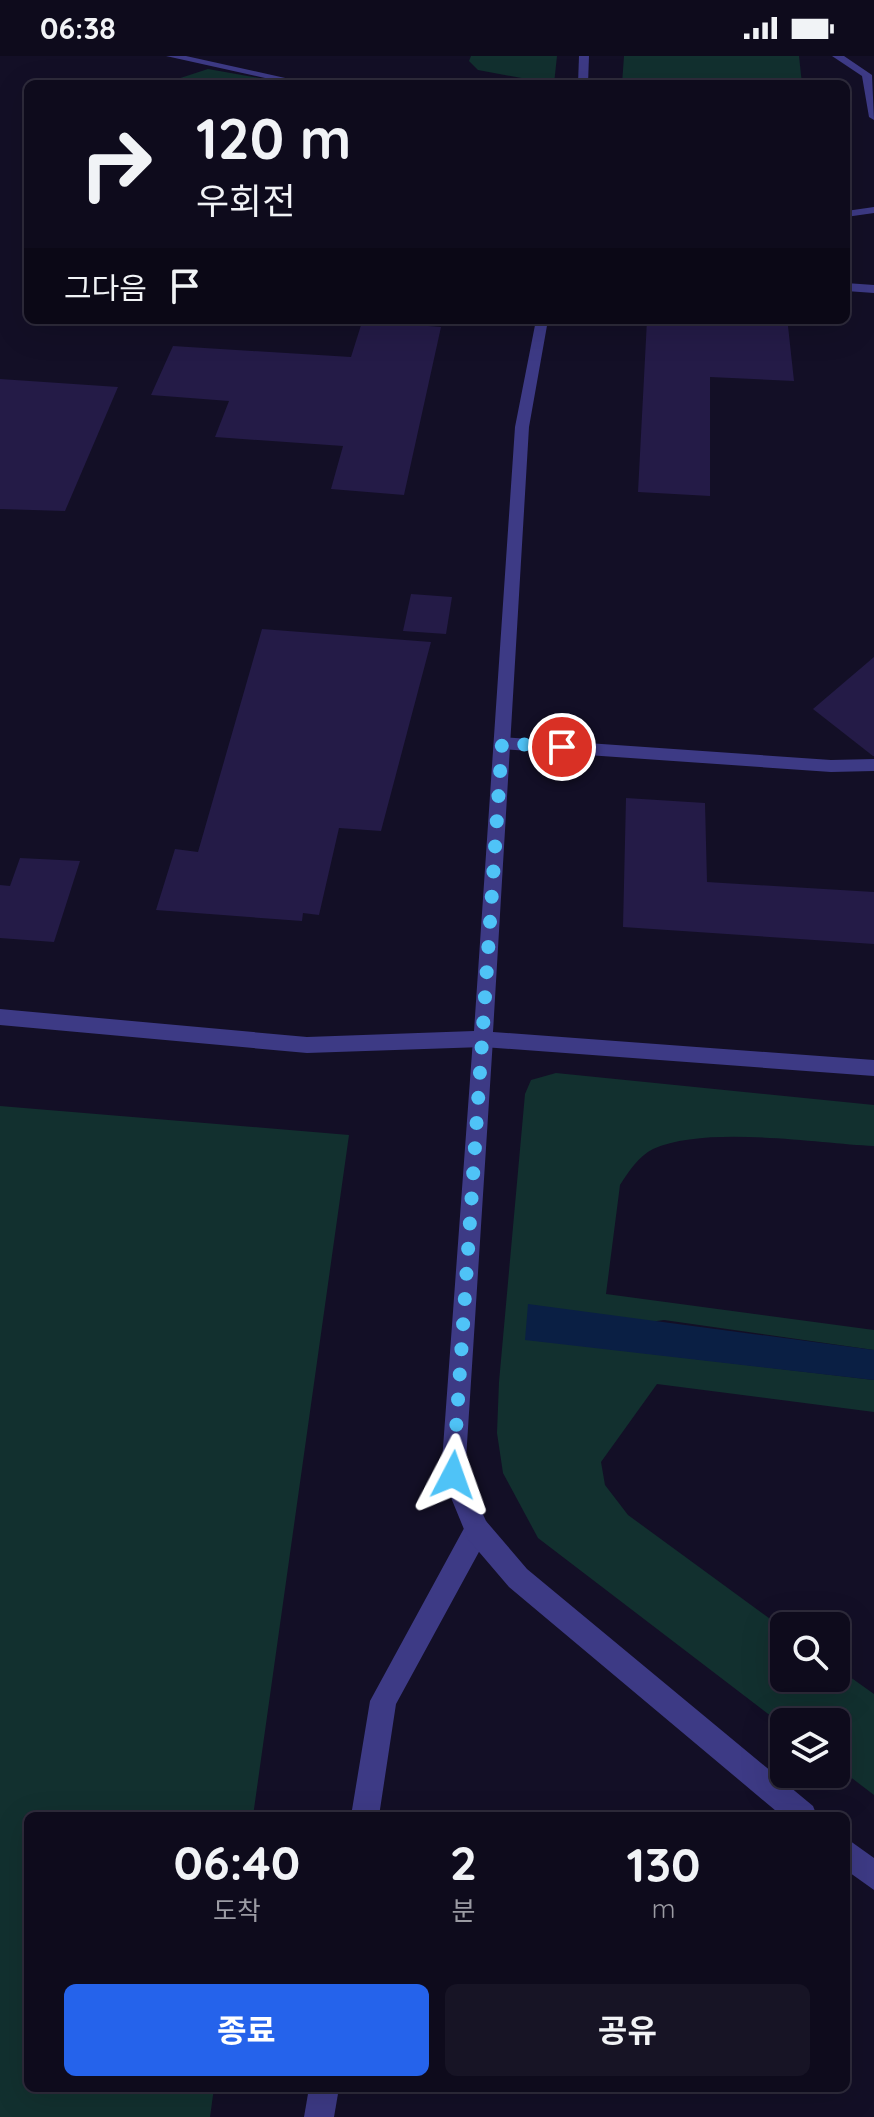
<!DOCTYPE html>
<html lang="ko">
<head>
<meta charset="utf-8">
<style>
	:root { --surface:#0e0b1c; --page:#171425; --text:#f1f3f6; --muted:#9b9ba3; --line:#2e2b3b; --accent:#2563eb }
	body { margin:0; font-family:Quicksand,"Noto Sans KR",sans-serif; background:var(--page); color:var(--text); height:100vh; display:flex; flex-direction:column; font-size:30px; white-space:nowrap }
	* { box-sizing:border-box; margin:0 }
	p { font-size:26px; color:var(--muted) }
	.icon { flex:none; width:44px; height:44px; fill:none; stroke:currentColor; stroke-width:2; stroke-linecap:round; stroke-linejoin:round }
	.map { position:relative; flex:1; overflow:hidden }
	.details { position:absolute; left:24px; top:1756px; width:826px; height:280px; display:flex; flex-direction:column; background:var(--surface); border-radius:12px; box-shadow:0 8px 32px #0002,0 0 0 2px var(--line) }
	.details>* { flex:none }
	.banner { position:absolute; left:24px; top:24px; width:826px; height:244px; border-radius:12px; box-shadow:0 8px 32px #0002,0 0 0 2px var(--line); background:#0e0b1c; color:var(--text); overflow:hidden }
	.tools { position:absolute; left:770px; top:1556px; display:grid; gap:16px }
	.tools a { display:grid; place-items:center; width:80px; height:80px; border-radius:12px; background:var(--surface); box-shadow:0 8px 32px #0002,0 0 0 2px var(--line); font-size:40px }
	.pin { position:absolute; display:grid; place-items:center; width:68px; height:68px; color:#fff; margin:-34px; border:4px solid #fff; border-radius:50%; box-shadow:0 2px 8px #0007 }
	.me { position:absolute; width:88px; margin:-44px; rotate:4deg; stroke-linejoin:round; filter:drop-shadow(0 0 6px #0008) }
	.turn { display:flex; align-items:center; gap:28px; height:168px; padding:0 40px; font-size:36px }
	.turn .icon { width:104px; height:104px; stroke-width:2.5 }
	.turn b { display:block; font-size:56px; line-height:68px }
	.then { display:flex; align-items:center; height:76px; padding:0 40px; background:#0003; gap:16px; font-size:30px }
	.eta { display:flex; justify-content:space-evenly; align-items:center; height:136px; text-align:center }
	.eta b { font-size:48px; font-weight:700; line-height:56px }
	.action { display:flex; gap:16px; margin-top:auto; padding:16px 40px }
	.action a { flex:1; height:92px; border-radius:12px; background:var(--accent); color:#fff; font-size:32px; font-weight:700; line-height:92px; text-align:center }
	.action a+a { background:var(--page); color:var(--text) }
	.status { display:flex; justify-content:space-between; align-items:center; height:56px; padding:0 40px; background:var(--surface); direction:ltr }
	.status svg { height:22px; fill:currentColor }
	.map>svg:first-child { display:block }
</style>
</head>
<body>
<div class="status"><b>06:38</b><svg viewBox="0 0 49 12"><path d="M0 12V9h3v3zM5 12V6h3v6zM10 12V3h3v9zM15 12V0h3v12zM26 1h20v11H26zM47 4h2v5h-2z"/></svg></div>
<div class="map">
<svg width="874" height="2061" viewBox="0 0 874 2061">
	<rect width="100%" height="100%" fill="#130f26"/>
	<g fill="#12302f">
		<polygon points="471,0 557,0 554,28 478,14 469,5"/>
		<polygon points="624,0 799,0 802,28 622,28"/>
		<polygon points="208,13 265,23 221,28 162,28"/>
		<path d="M556,1017L874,1049V1090C815,1087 706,1069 653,1093C639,1100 628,1116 620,1129L606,1238L874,1274V1294L664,1264L525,1283L874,1324V1356L657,1328L601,1406L605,1429L628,1459L784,1573V1622H836V1611L874,1638V1739L836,1710V1666H784V1670L538,1482L503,1417L497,1377L499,1326L525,1038L531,1024Z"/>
		<polygon points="0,1050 349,1079 253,1760 28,1760 28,2032 214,2032 210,2061 0,2061"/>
	</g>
	<polygon fill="#0a1f44" points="528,1248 874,1294 874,1324 525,1284"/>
	<g fill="#241b47">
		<polygon points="379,264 417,264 416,269 441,271 404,439 331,433 343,390 215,381 229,345 151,339 173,290 351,301 362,266 378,267"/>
		<polygon points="647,264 788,270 794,325 710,321 710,440 638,436"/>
		<polygon points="0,323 118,331 65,455 0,453"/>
		<polygon points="411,538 452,541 446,578 403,575"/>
		<polygon points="262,573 431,586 381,775 339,772 319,859 303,857 302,865 156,854 175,793 198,796"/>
		<polygon points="874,601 874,700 873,700 813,653"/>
		<polygon points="626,742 705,747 707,826 874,836 874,888 623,871"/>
		<polygon points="20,802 80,805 54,886 0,882 0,829 10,830"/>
	</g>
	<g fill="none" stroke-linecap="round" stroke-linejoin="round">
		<g fill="#3d3a85" fill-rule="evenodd">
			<polygon points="832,0 844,0 872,19 874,64 869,61 862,20"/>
			<polygon points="874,151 874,157 846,161 846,155"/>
			<polygon points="502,681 831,704 874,703 874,715 831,716 502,693 494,687"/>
			<polygon points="477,1462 486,1465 489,1474 486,1483 396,1648 379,1760 351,1760 370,1645 468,1465"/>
			<polygon points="309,2032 339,2032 334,2061 304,2061"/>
		</g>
		<g fill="#3d3a85" fill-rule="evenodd">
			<polygon points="166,0 186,0 312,28 292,28"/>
			<polygon points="846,227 874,229 874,237 846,235"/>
			<polygon points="483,975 490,977 493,983 465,1419 486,1465 527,1513 813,1750 817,1760 782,1760 509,1531 468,1483 445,1427 441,1419 473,983 476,977"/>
			<polygon points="846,1782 874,1802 874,1834 846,1814"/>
		</g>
		<g fill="#3d3a85" fill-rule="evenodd">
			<polygon points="579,0 589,0 588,28 578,28"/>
			<polygon points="536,264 548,264 529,371 493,976 874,1004 874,1020 483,991 307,997 0,969 0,953 307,981 474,975 515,371"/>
		</g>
	</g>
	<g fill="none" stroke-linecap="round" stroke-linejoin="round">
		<polyline stroke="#4fc3f7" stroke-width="14" stroke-dasharray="0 25.2" points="453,1419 502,687 562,691"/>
	</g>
</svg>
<div class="tools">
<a><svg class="icon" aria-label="search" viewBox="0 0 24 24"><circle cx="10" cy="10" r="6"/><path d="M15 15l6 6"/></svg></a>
<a><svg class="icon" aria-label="layers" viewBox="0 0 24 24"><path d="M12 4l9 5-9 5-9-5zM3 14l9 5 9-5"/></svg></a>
</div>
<div class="pin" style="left:562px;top:691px;background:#d93025"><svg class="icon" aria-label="arrive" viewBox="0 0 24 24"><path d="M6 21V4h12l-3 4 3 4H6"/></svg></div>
<svg class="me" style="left:453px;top:1419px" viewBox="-20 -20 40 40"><path d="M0-17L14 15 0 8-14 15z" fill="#4fc3f7" stroke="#fff" stroke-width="4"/></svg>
<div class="banner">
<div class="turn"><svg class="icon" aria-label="right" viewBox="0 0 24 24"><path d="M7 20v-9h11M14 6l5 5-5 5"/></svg><div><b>120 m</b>우회전</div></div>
<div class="then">그다음<svg class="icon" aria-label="arrive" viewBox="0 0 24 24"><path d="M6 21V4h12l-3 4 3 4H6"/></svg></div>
</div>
<section class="details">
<div class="eta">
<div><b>06:40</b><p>도착</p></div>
<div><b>2</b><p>분</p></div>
<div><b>130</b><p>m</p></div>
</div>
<div class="action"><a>종료</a><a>공유</a></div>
</section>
</div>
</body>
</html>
